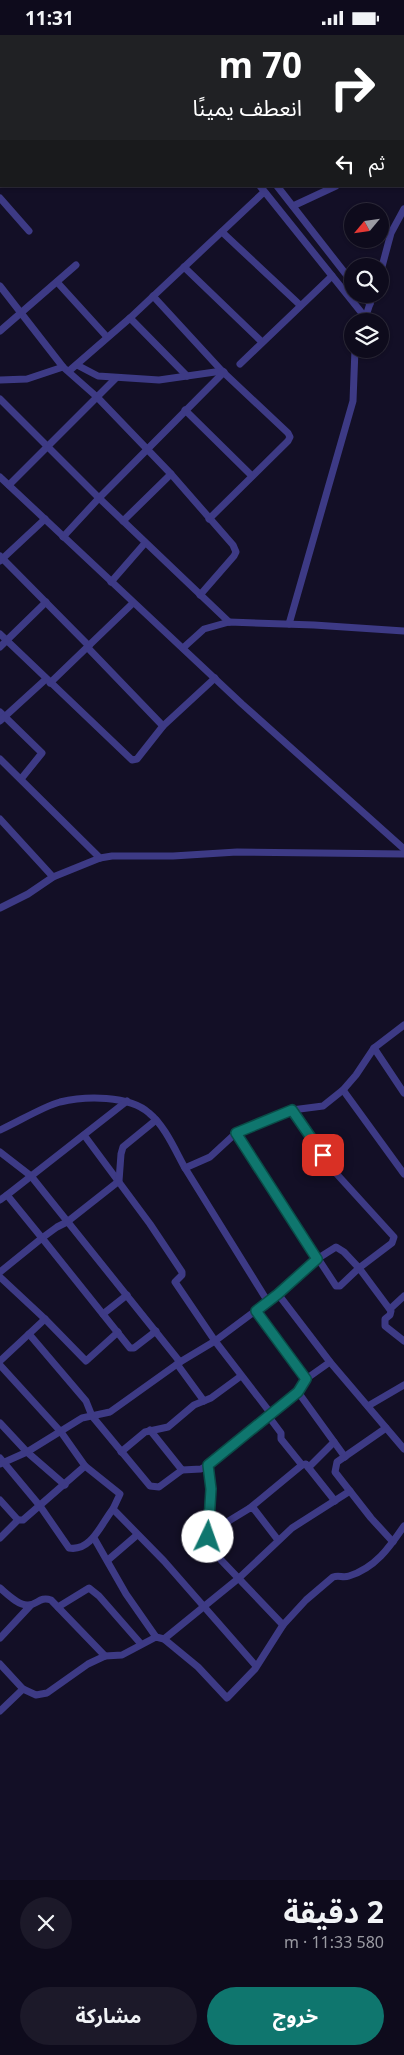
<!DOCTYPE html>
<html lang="ar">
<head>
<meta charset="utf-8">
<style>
	:root { --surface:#0e0b1c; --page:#1c1929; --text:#f1f3f6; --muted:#9b9ba3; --line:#2e2b3b; --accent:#0f766e }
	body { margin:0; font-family:"Noto Sans","Noto Sans Arabic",sans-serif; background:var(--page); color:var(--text); direction:rtl; height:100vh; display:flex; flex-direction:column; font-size:19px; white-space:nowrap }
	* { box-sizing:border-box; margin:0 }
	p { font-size:16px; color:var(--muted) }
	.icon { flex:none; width:28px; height:28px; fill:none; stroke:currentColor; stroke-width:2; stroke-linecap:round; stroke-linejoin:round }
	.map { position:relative; height:1845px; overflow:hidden; direction:ltr }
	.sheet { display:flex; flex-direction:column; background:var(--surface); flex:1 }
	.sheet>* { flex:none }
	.banner { position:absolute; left:0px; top:0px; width:405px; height:152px; box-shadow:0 1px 4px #0004,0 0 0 1px var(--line); direction:rtl; background:#202124; color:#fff; overflow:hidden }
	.needle { width:32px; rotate:241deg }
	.tools { position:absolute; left:344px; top:168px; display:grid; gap:10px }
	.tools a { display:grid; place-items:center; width:45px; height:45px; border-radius:50%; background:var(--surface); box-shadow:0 1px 4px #0004,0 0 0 1px var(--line); font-size:25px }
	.pin { position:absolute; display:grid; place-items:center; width:42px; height:42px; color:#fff; margin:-21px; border-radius:10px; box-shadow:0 2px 8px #0006 }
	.me { position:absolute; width:55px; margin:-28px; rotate:3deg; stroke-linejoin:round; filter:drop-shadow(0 0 4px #0008) }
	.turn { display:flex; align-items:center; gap:18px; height:105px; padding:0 20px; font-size:22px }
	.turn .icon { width:65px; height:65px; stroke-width:2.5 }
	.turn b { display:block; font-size:35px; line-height:42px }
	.then { display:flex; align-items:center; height:48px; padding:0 20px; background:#0003; gap:10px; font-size:19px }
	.round { display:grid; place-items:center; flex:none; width:52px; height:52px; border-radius:26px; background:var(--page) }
	.overview { display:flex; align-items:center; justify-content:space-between; height:85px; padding:0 20px }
	h1 { font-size:30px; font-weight:700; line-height:38px }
	.button { display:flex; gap:10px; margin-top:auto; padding:10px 20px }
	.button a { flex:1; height:58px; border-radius:30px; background:var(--accent); color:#fff; font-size:20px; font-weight:700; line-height:58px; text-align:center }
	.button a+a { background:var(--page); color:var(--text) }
	.status { display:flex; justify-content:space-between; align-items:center; height:35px; padding:0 25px; background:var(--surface); direction:ltr }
	.status svg { height:14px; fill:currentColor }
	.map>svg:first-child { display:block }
</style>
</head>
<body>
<div class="status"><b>11:31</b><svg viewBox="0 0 49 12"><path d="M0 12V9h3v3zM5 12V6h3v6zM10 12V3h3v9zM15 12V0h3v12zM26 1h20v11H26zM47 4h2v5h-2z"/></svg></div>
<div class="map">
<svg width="404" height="1845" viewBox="0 0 404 1845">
	<rect width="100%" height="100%" fill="#130f26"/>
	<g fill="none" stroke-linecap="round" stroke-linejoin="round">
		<g stroke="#3d3a85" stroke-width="7">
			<polyline points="142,0 143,1"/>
			<polyline points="90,1 92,0"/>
			<polyline points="0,70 1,69"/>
			<polyline points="260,151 365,282"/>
			<polyline points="277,151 352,247"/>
			<polyline points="0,163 29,196"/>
			<polyline points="293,171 336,151"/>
			<polyline points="222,197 300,270"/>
			<polyline points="184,232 262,307"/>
			<polyline points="380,239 391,198 404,174"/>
			<polyline points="57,247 107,302"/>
			<polyline points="0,251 63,332 97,362 171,439 233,510 236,517 234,521 200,560"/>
			<polyline points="362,259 370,269"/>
			<polyline points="153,261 222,336 288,398 290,402 288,406 209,484"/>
			<polyline points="130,283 187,341"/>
			<polyline points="365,284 373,259"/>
			<polyline points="0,296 76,230"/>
			<polyline points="240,329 332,241"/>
			<polyline points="77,330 98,341 159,345 222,336"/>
			<polyline points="69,336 130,283 264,157"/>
			<polyline points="0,345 27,344 63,332"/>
			<polyline points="0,364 99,463 229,587"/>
			<polyline points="185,375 252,441"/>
			<polyline points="0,442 242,669 404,814"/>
			<polyline points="9,450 116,343"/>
			<polyline points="123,486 171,439"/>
			<polyline points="63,502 99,463 224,337"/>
			<polyline points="0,521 89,611"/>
			<polyline points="0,526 45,484"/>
			<polyline points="111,547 145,508"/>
			<polyline points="289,589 353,366 355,314"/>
			<polyline points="0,599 132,725 137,724 163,691 215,643"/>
			<polyline points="0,612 46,567"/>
			<polyline points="88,613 163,691"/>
			<polyline points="183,613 204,594 229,587 314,590 404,596"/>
			<polyline points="50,648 133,568"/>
			<polyline points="0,677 42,718 21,744"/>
			<polyline points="0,686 46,644"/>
			<polyline points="0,724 100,823"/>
			<polyline points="0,784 53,842"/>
			<polyline points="0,873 28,859 53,842 100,823 112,821 173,821 237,817 404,819"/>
			<polyline points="374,1013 404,1058"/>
			<polyline points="343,1055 404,1139"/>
			<path d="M0,1095C18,1087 42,1072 60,1067C85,1061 129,1060 149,1078C165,1091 175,1115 185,1133L210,1122L236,1098L292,1075L323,1071L343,1055L356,1040L374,1013L404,990"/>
			<polyline points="236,1098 336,1251 340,1251 359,1233 391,1276 390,1280 385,1284 385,1291 404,1306"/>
			<polyline points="84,1100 150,1189 182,1237 182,1240 175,1247 215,1306 272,1380"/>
			<polyline points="0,1117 31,1141 180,1327"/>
			<polyline points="185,1133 268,1267"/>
			<polyline points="7,1160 127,1066"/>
			<polyline points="0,1165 7,1160 42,1203 57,1192 67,1187 119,1146 121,1119 123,1112 156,1085"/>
			<polyline points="0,1237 42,1203 130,1313 134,1313 156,1296"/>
			<polyline points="0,1242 45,1284 86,1326 118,1297"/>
			<polyline points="278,1259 330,1327 404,1414"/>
			<polyline points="390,1274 404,1261"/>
			<polyline points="256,1276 306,1344"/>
			<polyline points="103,1279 127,1260"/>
			<polyline points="29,1299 86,1366 92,1381 150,1451 159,1452 182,1435 201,1434 208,1430 298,1357 306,1344 330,1327"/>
			<polyline points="0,1326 45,1284"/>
			<polyline points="177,1329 204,1366"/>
			<polyline points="0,1330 61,1397 85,1431 23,1485 18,1485 0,1503"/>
			<polyline points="298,1357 345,1422"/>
			<polyline points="368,1371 404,1350"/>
			<polyline points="269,1382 281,1398 281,1404 302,1430"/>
			<polyline points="0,1388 27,1417 65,1450"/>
			<polyline points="386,1393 337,1427 335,1437 371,1483 393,1507"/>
			<polyline points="150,1395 182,1435"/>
			<polyline points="121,1417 145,1397 168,1392 194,1370 211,1363 241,1341"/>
			<path d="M0,1423L40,1471L69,1513C91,1517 101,1489 113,1474"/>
			<polyline points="0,1429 27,1417 82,1383 110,1377 180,1327 215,1306 278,1259 317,1224 336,1212 344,1217 359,1233 392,1208 394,1202 334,1136 292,1075"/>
			<polyline points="208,1430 211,1454 209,1508 221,1525 283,1590"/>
			<polyline points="85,1431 120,1459 113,1474 164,1526 256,1631"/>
			<polyline points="308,1432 335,1466"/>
			<polyline points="0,1465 18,1485"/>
			<polyline points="250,1473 302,1430 306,1429 308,1432 311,1430 334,1407"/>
			<polyline points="209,1498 250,1473 254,1474 278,1505"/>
			<polyline points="94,1503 126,1559 156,1602"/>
			<polyline points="108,1525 137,1500"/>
			<path d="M0,1553C7,1559 19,1571 28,1570C37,1570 40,1561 51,1565L105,1621"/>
			<polyline points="58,1572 89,1553 99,1561 141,1609"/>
			<polyline points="0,1603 30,1571"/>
			<polyline points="164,1604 239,1543 292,1493 350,1456"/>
			<polyline points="0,1629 23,1654"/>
			<path d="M0,1676L23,1654L36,1660L47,1658L88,1629L105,1621L122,1620L156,1602L164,1604L198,1632L227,1663L255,1634L283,1590L306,1565L333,1542C339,1540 343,1543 349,1541C375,1533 389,1513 404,1491"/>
		</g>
	</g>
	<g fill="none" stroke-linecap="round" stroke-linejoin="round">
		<defs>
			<polyline id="route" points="208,1502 211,1454 208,1430 298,1357 306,1344 256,1276 278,1259 317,1224 236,1098 292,1075 323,1120"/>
		</defs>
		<use href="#route" stroke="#0a4d48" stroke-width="12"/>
		<use href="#route" stroke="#0f766e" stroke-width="9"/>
	</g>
</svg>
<div class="tools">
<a><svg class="needle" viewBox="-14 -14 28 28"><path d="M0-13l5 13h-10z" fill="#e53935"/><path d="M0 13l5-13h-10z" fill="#9b9ba3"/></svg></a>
<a><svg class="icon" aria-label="search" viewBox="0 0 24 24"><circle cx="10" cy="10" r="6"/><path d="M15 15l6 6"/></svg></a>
<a><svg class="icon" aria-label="layers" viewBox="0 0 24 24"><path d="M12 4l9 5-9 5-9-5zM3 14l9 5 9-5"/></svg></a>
</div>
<div class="pin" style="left:323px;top:1120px;background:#d93025"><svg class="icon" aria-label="arrive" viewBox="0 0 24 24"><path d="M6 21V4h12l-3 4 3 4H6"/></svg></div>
<svg class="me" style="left:208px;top:1502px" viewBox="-20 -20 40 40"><circle r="19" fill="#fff"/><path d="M0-13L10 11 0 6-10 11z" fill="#0f766e"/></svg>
<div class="banner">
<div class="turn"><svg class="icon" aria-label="right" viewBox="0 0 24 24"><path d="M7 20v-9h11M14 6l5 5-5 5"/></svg><div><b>70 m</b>انعطف يمينًا</div></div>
<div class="then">ثم<svg class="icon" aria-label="left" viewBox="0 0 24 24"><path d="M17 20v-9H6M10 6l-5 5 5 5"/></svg></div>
</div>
</div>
<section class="sheet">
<div class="overview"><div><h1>2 دقيقة</h1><p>580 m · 11:33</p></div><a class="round"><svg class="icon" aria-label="close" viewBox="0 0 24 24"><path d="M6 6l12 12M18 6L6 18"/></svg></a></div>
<div class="button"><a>خروج</a><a>مشاركة</a></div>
</section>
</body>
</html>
